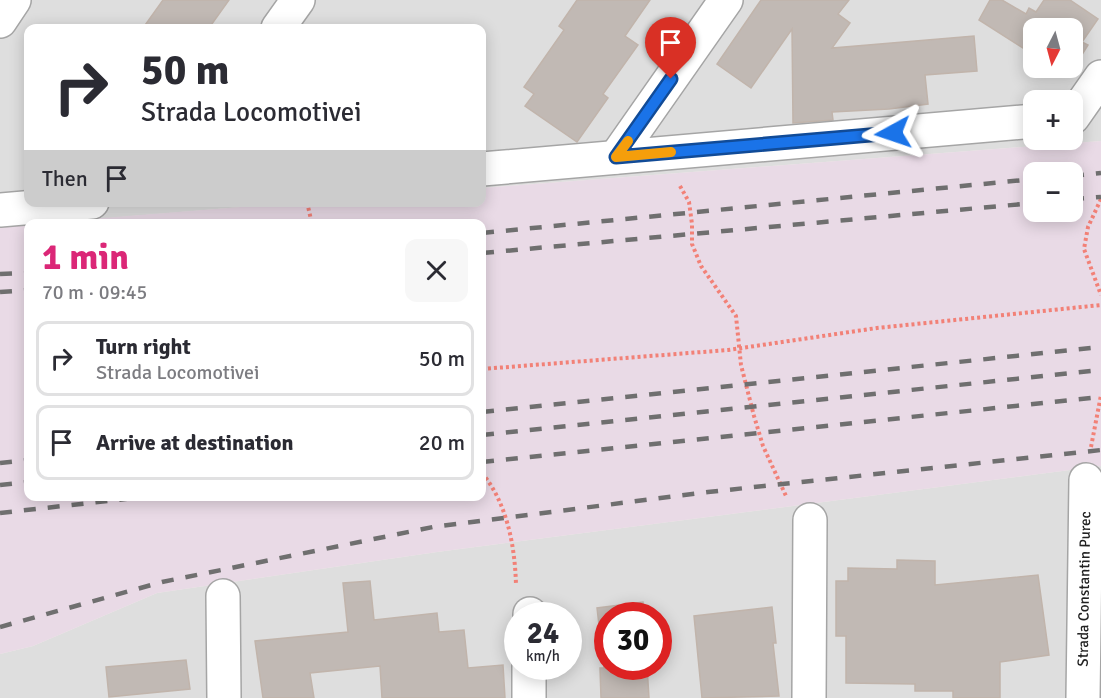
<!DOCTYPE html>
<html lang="en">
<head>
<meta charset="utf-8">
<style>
	:root { --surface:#fff; --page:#f7f7f7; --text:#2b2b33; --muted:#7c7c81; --line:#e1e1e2; --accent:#db2777 }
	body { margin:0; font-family:Signika,sans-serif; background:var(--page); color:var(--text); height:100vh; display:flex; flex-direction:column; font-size:22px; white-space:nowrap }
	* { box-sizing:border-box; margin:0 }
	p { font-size:20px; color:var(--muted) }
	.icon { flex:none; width:33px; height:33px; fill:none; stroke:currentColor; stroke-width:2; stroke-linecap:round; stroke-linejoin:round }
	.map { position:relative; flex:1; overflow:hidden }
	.details { position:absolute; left:24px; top:219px; width:462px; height:282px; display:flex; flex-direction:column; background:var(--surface); border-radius:12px; box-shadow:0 3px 15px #0003 }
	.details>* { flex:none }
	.top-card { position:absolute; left:24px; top:24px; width:462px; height:183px; border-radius:12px; box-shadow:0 3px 15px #0003; background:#fff; color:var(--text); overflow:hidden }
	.needle { width:39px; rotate:186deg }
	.buttons { position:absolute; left:1023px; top:18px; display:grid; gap:12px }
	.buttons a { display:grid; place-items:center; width:60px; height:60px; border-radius:12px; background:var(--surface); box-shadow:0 3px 15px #0003; font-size:30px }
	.speed { position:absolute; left:504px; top:602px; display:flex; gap:12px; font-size:30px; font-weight:700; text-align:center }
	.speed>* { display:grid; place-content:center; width:78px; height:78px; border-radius:50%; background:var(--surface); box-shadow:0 3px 15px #0003; line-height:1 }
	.speed small { font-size:15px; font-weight:400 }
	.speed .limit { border:9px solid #d22; background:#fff; color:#111 }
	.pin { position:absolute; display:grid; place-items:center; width:51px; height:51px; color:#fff; margin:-62px -26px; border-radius:50% 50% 50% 0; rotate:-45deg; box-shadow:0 0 6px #0007 }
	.pin .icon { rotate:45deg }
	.me { position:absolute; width:66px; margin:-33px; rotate:265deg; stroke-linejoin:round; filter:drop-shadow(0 0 4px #0008) }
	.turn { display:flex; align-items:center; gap:21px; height:126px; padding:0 18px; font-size:27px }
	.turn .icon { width:78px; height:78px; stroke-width:2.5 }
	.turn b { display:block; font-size:42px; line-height:51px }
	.then { display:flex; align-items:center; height:57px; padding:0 18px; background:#0003; gap:12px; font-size:22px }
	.round { display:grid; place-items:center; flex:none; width:63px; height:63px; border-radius:12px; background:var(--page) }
	.overview { display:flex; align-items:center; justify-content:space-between; height:102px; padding:0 18px }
	h1 { font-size:36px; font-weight:700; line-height:45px; color:var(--accent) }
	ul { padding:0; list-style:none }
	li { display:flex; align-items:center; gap:18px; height:75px; margin:0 12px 9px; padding:0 6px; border:3px solid var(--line); border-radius:12px }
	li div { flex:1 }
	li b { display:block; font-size:22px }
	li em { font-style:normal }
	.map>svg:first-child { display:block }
</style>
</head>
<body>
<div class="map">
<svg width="1101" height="698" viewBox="0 0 1101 698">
	<rect width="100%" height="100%" fill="#f0ede8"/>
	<g fill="#dedede" fill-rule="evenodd">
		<path d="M0,0H1101V141L482,188V28H28V202L289,203L0,227ZM1034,28H1072V68H1034ZM1034,100H1072V140H1034Z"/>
		<path d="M1101,466V698H0V654L33,646L157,593L437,552ZM518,615H568V666H518ZM608,615H658V666H608Z"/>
	</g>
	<path fill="#e9dae6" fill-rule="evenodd" d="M1101,141V466L437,552L157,593L33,646L0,654V227L28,225V496H482V224L40,223L289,203L482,202V188ZM1034,172H1072V212H1034Z"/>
	<g fill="#c1b9b4" stroke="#c1b4ab" stroke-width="1.5">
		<polygon points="163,0 229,0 209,28 143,28"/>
		<polygon points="577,0 650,0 625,36 638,45 603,94 608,98 577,142 525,106 534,94 524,87 564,30 559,26"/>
		<polygon points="761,0 849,0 838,14 850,23 832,48 974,36 977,71 925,75 928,104 889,109 832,112 833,120 793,123 792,29 751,88 717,64"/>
		<polygon points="990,0 1002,0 1026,14 1029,8 1036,12 1044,0 1070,0 1098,19 1082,42 1088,45 1068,77 1053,68 1072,68 1072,28 1034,28 1034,55 979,20"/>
		<polygon points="897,560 935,561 935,585 1038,575 1049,655 1000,662 1000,698 953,698 953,691 915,691 915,684 846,683 846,636 836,636 836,581 848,581 848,568 897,569"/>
		<polygon points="370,581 374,620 437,613 439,632 464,630 468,668 503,665 505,698 382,698 380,666 310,673 314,698 263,698 255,641 348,632 343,583"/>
		<polygon points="643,602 644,615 608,615 608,666 647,666 649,698 601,698 600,668 604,668 597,608"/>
		<polygon points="772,607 776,643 773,643 779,696 702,698 694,616"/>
		<polygon points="186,660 190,689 109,697 106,667"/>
	</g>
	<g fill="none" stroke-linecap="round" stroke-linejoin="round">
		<defs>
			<g id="minor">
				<polyline points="0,21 14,0"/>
				<polyline points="278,28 298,0"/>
				<polyline points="1073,117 1101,77"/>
				<polyline points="616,157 726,0"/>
				<polyline points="482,169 1034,121"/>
				<polyline points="0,210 92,202"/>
				<polyline points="223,596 224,698"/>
				<polyline points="530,615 530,614"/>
				<polyline points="529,698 529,666"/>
				<polyline points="809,698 810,520"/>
				<polyline points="1083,698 1086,480"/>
			</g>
		</defs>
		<use href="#minor" stroke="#a5a5a5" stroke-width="36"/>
		<g stroke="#f28177" stroke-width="4" stroke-dasharray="3 3" stroke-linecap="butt">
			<polyline points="680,186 689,202 692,224 692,244 701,266 736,316 741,365 754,416 763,446 786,496"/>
			<polyline points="1101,199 1088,227 1084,249 1101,295"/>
			<polyline points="307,202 312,224"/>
			<polyline points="482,369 728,350 877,328 1101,305"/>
			<polyline points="1091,447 1101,395"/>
			<path d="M482,473C507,503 515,546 516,585"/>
		</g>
		<use href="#minor" stroke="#fff" stroke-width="33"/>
		<g stroke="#6f6f6f" stroke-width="4.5" stroke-dasharray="12 12" stroke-linecap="butt">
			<polyline points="1072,176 1101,173"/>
			<polyline points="1072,199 1101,197"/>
			<polyline points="482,233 1034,179"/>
			<polyline points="482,253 1034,203"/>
			<polyline points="0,274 28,273"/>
			<polyline points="0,292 28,290"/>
			<polyline points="482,412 1101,347"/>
			<polyline points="482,435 1101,370"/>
			<polyline points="482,462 1101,397"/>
			<polyline points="0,463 28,460"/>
			<polyline points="0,485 28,482"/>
			<polyline points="0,513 152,496"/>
			<polyline points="0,627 162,582 433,527 708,492 1101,450"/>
		</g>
	</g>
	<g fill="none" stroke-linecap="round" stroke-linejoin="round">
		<defs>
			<polyline id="route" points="671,79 616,157 893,133"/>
		</defs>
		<use href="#route" stroke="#114b97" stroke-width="15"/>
		<use href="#route" stroke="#1a73e8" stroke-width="10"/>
		<polyline stroke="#f59e0b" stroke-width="10" points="628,141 616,157 671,152"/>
	</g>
	<g text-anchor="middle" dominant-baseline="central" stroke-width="6" stroke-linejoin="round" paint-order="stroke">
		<g font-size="15" fill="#212121" stroke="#fff">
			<text transform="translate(1084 589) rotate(-89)">Strada Constantin Purec</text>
		</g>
	</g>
</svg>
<div class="buttons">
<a><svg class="needle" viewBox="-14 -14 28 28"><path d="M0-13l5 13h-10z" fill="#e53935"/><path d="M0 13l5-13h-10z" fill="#7c7c81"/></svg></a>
<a>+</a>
<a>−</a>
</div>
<div class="speed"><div>24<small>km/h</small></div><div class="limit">30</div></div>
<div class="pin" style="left:671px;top:79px;background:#d93025"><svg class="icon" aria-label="arrive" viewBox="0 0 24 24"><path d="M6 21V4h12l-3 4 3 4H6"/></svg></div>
<svg class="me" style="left:893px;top:133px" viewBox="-20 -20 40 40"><path d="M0-17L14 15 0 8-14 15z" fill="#1a73e8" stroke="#fff" stroke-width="4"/></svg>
<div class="top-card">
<div class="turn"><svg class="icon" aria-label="right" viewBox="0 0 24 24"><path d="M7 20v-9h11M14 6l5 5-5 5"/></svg><div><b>50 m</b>Strada Locomotivei</div></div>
<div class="then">Then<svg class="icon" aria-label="arrive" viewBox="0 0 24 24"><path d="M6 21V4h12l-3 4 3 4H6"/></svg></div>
</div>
<section class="details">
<div class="overview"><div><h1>1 min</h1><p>70 m · 09:45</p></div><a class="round"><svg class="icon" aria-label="close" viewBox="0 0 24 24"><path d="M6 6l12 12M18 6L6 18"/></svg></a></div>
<ul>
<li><svg class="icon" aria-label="right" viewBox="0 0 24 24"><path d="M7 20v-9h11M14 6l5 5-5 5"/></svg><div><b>Turn right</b><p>Strada Locomotivei</p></div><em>50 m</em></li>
<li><svg class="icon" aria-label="arrive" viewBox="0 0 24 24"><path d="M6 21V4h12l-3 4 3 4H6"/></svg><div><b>Arrive at destination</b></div><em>20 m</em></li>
</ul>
</section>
</div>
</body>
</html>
